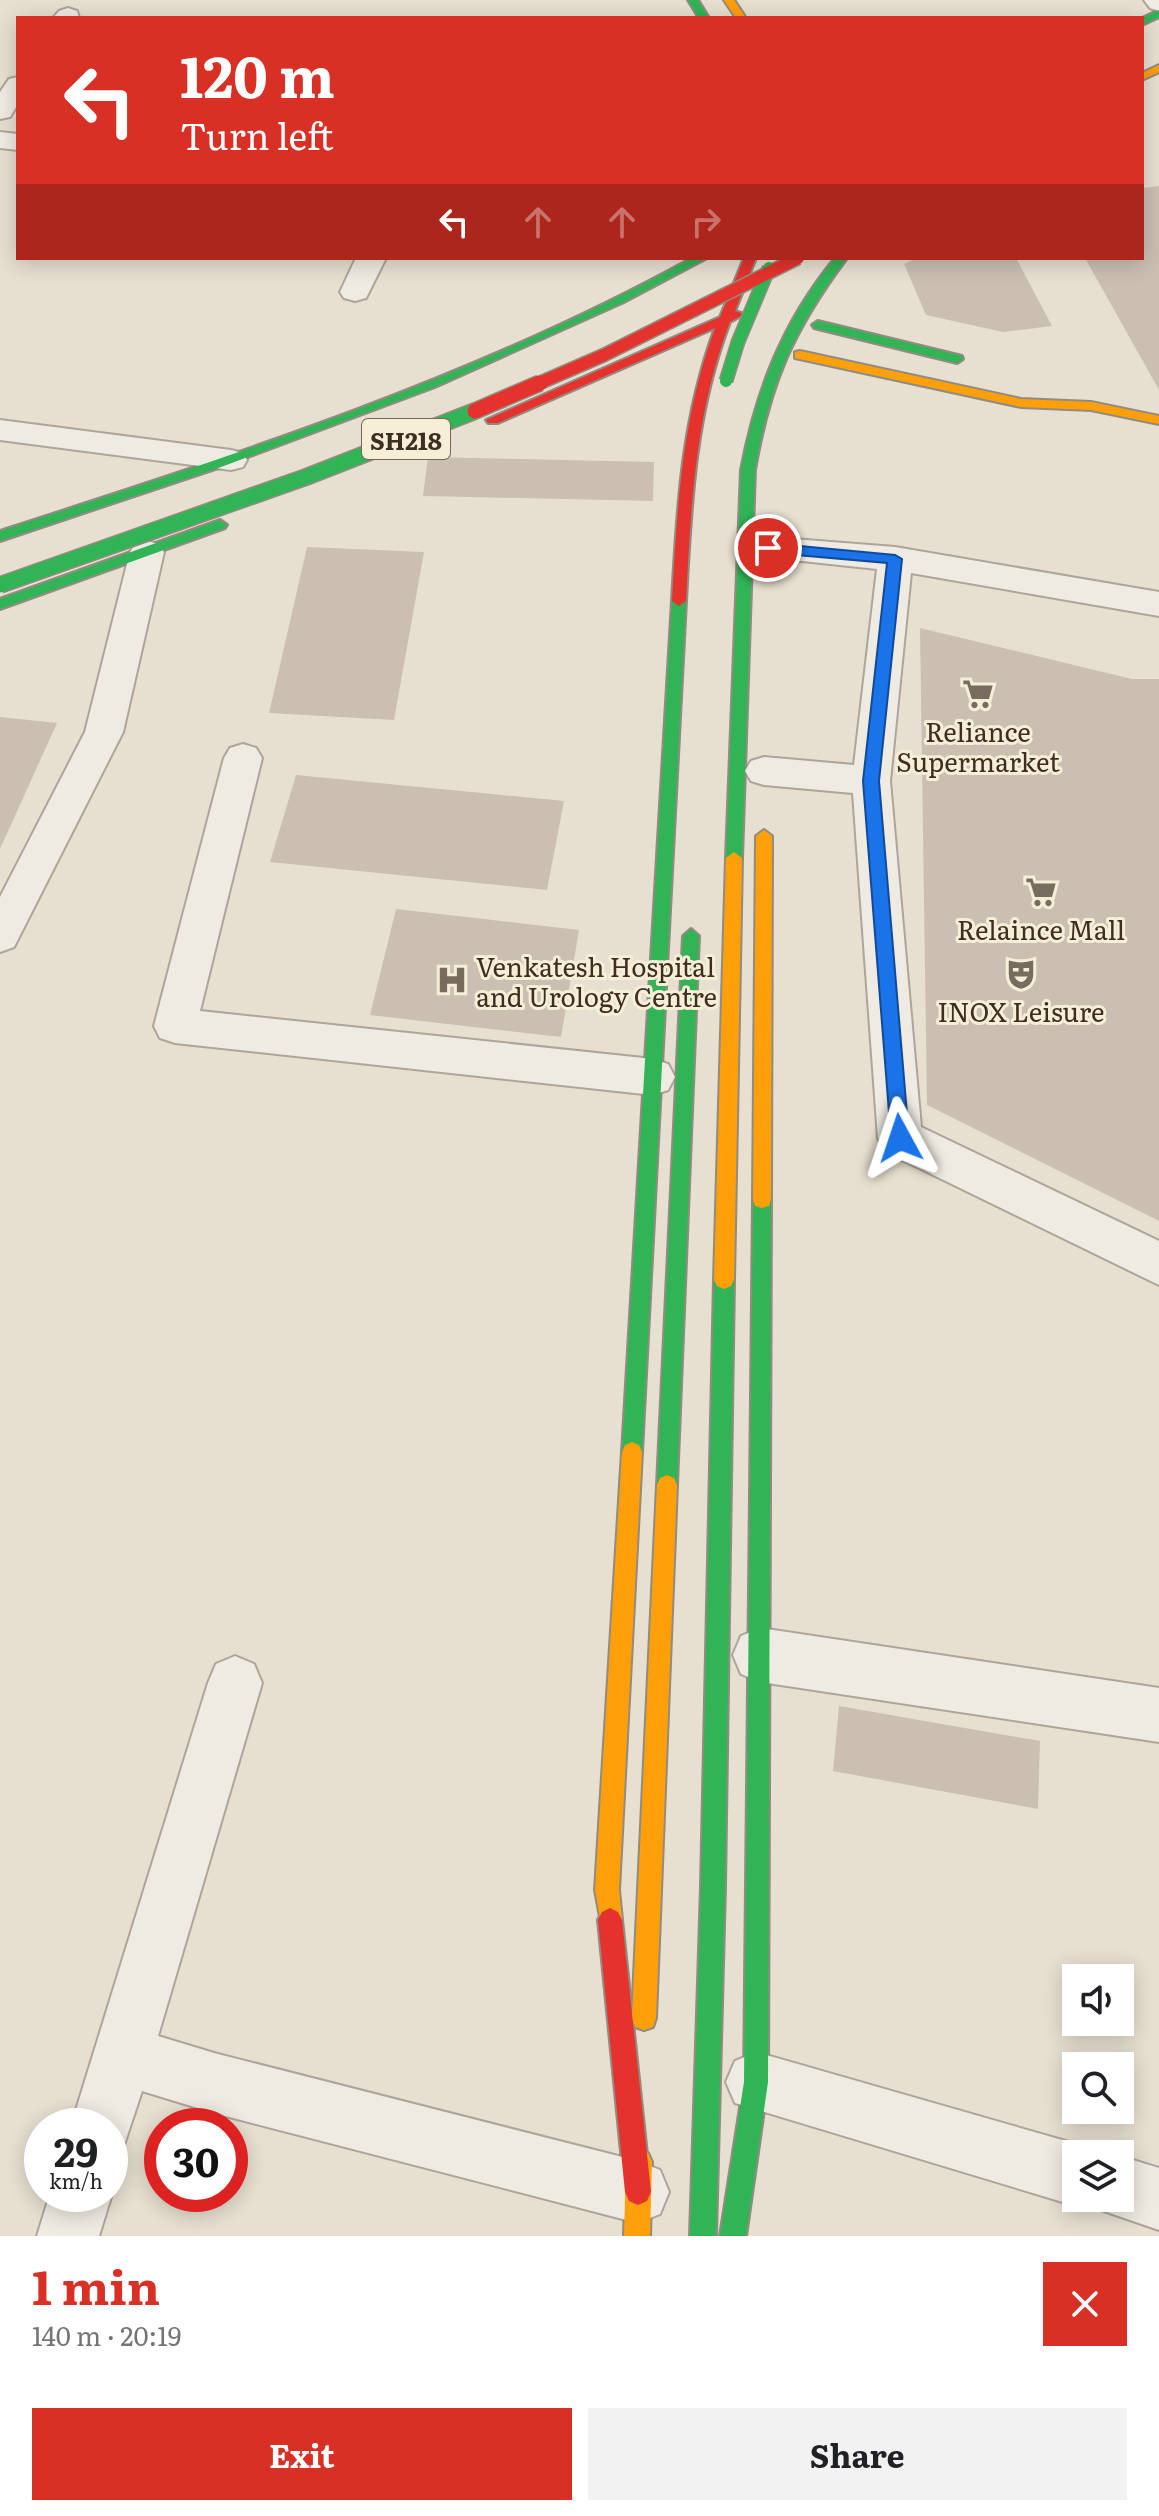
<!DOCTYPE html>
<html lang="en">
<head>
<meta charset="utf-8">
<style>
	:root { --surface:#fff; --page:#f2f2f2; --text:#202124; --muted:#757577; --accent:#d93025 }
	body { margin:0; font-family:Literata,serif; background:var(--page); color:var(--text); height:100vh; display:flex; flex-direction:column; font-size:30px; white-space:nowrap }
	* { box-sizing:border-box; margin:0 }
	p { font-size:26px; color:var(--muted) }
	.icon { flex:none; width:44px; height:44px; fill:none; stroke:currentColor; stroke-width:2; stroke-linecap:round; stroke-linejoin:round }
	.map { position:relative; height:2236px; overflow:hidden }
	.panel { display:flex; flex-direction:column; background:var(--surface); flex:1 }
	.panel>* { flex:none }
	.hud { position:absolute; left:16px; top:16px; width:1128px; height:244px; border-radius:0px; box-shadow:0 4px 20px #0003; background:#d93025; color:#fff; overflow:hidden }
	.buttons { position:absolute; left:1062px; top:1964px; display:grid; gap:16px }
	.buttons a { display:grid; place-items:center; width:72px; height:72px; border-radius:0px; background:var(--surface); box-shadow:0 4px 20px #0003; font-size:40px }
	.speed { position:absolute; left:24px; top:2108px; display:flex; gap:16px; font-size:40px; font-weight:700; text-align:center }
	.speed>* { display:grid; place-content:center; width:104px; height:104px; border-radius:50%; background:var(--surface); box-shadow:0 4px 20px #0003; line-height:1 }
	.speed small { font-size:20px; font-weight:400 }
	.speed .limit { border:12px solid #d22; background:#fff; color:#111 }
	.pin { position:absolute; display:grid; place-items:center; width:68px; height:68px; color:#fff; margin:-34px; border:4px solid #fff; border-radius:50%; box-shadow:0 2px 8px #0007 }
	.me { position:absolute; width:88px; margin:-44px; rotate:355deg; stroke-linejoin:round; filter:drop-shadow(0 0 6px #0008) }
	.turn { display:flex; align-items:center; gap:28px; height:168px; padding:0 32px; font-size:36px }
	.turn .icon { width:104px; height:104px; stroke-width:2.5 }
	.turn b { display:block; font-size:56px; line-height:68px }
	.lanes { display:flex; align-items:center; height:76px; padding:0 32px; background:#0003; justify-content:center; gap:40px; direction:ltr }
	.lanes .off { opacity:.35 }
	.round { display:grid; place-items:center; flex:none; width:84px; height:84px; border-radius:0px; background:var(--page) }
	.overview { display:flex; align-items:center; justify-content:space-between; height:136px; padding:0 32px }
	h1 { font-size:48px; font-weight:700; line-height:60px; color:var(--accent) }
	.action { display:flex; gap:16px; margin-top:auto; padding:16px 32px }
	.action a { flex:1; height:92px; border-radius:0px; background:var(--accent); color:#fff; font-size:32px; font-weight:700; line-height:92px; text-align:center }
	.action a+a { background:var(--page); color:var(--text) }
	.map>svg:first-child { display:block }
</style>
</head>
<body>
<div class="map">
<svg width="1159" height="2236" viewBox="0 0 1159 2236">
	<rect width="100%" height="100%" fill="#e7e0d1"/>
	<g fill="#cbbfb2">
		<polygon points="1159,186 1159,390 1085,258 1142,258 1142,188"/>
		<polygon points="917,258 1016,258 1052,326 1003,332 926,315 904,264"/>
		<polygon points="428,457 654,462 653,501 423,496"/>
		<polygon points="307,547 424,552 394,720 269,713"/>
		<polygon points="920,628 1132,679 1159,679 1159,1221 927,1105"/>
		<polygon points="0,717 57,723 0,849"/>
		<polygon points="296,775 564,801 547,890 270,862"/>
		<polygon points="396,909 579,930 561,1037 370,1015"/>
		<polygon points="839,1706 1040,1741 1038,1809 833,1771"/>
	</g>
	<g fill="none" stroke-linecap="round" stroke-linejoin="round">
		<defs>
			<g id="street">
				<polygon points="1144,0 1159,0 1159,11 1150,8"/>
				<polygon points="68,8 77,11 79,18 53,18 59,11"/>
				<polygon points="18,77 18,104 10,117 0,119 0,92 9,79"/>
				<polygon points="0,132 18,134 18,150 0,148"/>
				<polygon points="356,258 386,258 366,298 355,301 344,298 340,292"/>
				<polygon points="0,420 231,450 243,453 247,460 243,467 231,470 0,440"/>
				<polygon points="768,537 895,547 1159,592 1159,616 911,573 890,781 921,1127 1159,1241 1159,1285 884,1151 878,1138 853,793 764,785 751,781 745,771 751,761 764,757 854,765 877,569 756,556 751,548 756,540"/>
				<polygon points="147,541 159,544 164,552 123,732 14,947 0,952 0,897 85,732 130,552 135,544"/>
				<polygon points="243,744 256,748 262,758 200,1011 653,1059 668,1064 675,1077 668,1090 653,1095 175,1043 160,1038 154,1026 224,758 230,748"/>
				<polygon points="760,1628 1159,1688 1159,1742 760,1682 741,1674 733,1655 741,1636"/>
				<polygon points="235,1656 254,1664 262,1683 158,2036 214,2053 638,2161 660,2170 669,2192 660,2214 638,2223 214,2113 142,2091 123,2148 110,2153 110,2126 71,2126 208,1683 216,1664"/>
				<polygon points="756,2052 1076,2144 1098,2153 1076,2154 1076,2198 1120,2198 1120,2156 1159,2168 1159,2230 1098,2209 1094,2199 1076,2206 735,2103 726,2082 735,2061"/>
				<polygon points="110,2189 112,2194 99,2236 37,2236 50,2194 110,2194"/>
			</g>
			<g id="fast">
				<polygon points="688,0 698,0 709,18 699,18"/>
				<polygon points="1159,10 1159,17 1142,25 1142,18"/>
				<path d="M692,258H707L624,302L435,387L221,467L0,541V531C235,455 475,378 692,258Z"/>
				<path d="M835,258H847C794,329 770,382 755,470L742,858L734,864L726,858L741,470C756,390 783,321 835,258Z"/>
				<polygon points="818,321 962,356 963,359 957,363 814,328 812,325"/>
				<polygon points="220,520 227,525 225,528 0,609 0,599"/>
				<polygon points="679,596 686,601 642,1452 639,1459 632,1462 625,1459 622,1452 672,601"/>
				<polygon points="691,929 699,936 677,1485 674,1492 667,1495 660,1492 657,1485 683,936"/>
				<polygon points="762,1192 769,1194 771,1200 768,2082 746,2236 720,2236 744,2082 753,1200 755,1194"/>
				<polygon points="724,1271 731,1274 734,1280 725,1887 716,2236 690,2236 701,1887 714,1280 717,1274"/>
			</g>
			<g id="slow">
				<polygon points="724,0 734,0 746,18 736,18"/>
				<polygon points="1159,65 1159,72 1142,80 1142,73"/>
				<polygon points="800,351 1021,399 1091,402 1159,416 1159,424 1091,410 1021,407 795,358 795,352"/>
				<polygon points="764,830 772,836 771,1200 769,1206 762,1208 755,1206 753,1200 756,836"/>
				<polygon points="734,852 742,858 734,1280 731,1286 724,1289 717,1286 714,1280 726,858"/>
				<polygon points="632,1442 639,1445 642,1452 619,1890 622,1920 618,1928 610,1932 602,1928 595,1890 622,1452 625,1445"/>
				<polygon points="667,1475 674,1478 677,1485 656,2018 653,2027 644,2030 635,2027 632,2018 657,1485 660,1478"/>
				<polygon points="639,2149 648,2153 652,2162 650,2236 624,2236 626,2162 630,2153"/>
			</g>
			<g id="jam">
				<path d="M744,258H756L735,311L744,314L730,322C695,413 691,505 686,601L679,606L672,601C677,507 682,417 715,328L498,423H488L486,420L720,317Z"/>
				<polygon points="610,1908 618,1912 622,1920 651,2192 647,2201 638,2205 629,2201 625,2192 598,1920 602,1912"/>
			</g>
		</defs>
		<use href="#street" stroke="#ada599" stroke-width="4"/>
		<use href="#fast" stroke="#928b80" stroke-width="4"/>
		<use href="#slow" stroke="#928b80" stroke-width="4"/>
		<use href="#jam" stroke="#928b80" stroke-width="4"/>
		<use href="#street" fill="#efebe3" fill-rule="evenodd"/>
		<use href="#fast" fill="#30b455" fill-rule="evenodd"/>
		<use href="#slow" fill="#ff9f0a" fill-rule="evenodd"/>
		<use href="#jam" fill="#e5322d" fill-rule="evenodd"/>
		<defs>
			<polyline id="fast-bridge-far1" points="726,381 738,342 769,268"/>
			<polyline id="fast-bridge" points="0,585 306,477 475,411"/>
			<polyline id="jam-bridge-far1" points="535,385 604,355 798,258"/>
			<polyline id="jam-bridge" points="475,411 540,383"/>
		</defs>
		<use href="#fast-bridge-far1" stroke="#928b80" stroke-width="15" stroke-linecap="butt"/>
		<use href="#fast-bridge" stroke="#928b80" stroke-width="18" stroke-linecap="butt"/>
		<use href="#jam-bridge-far1" stroke="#928b80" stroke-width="15" stroke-linecap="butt"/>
		<use href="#jam-bridge" stroke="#928b80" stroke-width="18" stroke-linecap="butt"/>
		<use href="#fast-bridge-far1" stroke="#30b455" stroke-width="12"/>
		<use href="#fast-bridge" stroke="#30b455" stroke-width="15"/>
		<use href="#jam-bridge-far1" stroke="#e5322d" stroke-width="12"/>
		<use href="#jam-bridge" stroke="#e5322d" stroke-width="15"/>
	</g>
	<polygon fill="#1a73e8" stroke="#114b97" stroke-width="2" points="768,543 895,555 902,559 879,781 909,1138 906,1144 893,1144 891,1138 863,781 887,563 763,552 763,545"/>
	<defs>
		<symbol id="supermarket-bare" viewBox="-9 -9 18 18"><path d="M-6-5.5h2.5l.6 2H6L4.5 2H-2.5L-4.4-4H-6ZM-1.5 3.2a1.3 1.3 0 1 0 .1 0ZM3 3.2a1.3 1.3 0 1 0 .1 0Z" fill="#786c5e" stroke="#f7eed8" stroke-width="2.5" paint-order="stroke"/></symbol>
		<symbol id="theatre-bare" viewBox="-9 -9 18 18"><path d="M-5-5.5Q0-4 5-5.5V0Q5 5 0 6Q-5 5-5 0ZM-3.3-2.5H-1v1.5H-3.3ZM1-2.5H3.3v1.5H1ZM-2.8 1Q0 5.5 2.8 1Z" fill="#786c5e" stroke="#f7eed8" stroke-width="2.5" paint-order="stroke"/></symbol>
		<symbol id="hospital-bare" viewBox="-9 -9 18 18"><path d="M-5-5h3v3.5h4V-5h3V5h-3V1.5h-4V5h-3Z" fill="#786c5e" stroke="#f7eed8" stroke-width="2.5" paint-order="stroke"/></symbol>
	</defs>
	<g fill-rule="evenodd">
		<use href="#supermarket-bare" x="956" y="672" width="44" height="44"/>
		<use href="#supermarket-bare" x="1019" y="870" width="44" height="44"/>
		<use href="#theatre-bare" x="999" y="952" width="44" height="44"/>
		<use href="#hospital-bare" x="430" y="958" width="44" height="44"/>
	</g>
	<g text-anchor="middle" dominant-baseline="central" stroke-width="6" stroke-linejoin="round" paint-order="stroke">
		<rect fill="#f7eed8" stroke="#756857" stroke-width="2" x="362" y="419" width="88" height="40" rx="6"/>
		<g font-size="24" font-weight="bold" fill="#3d2e20">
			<text x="406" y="439">SH218</text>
		</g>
		<g font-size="26" fill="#3d2e20" stroke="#f7eed8">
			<text x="978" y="730">Reliance<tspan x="978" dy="30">Supermarket</tspan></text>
			<text x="1041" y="928">Relaince Mall</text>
			<text x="476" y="965" text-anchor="start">Venkatesh Hospital<tspan x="476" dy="30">and Urology Centre</tspan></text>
			<text x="1021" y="1010">INOX Leisure</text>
		</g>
	</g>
</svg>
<div class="buttons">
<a><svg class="icon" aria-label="sound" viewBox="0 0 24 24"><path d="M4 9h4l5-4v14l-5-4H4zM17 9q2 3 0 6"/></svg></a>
<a><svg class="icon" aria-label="search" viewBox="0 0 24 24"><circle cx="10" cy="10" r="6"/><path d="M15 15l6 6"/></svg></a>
<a><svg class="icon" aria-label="layers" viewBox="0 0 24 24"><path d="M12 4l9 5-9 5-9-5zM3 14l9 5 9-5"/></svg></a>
</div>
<div class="speed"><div>29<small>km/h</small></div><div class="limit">30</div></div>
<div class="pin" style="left:768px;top:548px;background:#d93025"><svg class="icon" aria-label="arrive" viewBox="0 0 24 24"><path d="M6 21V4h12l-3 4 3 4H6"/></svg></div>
<svg class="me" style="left:900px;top:1138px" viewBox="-20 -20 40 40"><path d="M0-17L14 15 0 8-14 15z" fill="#1a73e8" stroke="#fff" stroke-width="4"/></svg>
<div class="hud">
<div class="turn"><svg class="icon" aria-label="left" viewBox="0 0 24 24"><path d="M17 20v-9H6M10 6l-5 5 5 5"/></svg><div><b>120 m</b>Turn left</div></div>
<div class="lanes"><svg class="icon" aria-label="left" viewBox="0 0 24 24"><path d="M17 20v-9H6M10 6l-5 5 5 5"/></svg><svg class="icon off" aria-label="ahead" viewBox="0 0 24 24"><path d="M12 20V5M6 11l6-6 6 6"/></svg><svg class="icon off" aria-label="ahead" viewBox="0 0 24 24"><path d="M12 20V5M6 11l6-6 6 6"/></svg><svg class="icon off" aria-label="right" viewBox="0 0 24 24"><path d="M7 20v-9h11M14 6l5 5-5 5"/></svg></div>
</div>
</div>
<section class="panel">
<div class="overview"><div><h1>1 min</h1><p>140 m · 20:19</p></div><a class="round" style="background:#d93025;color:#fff"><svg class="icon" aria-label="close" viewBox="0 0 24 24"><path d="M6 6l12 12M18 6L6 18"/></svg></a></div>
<div class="action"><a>Exit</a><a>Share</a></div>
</section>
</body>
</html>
